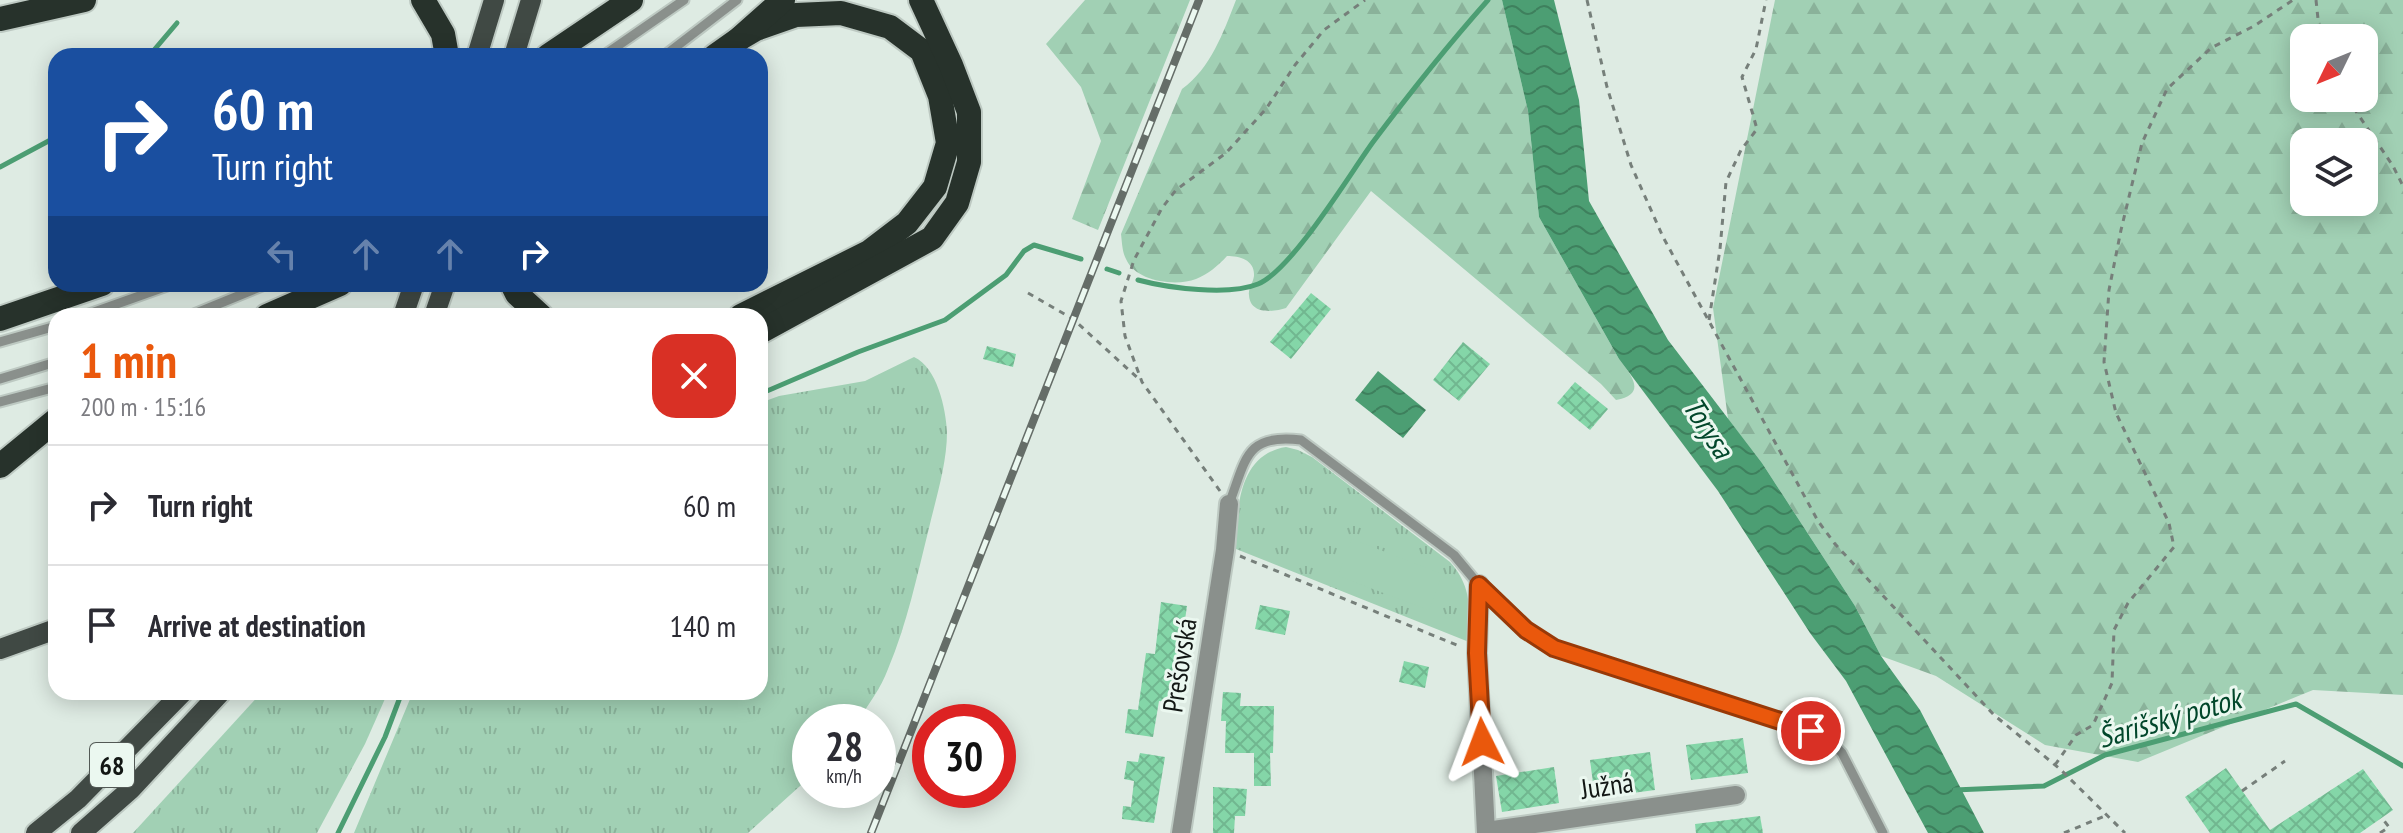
<!DOCTYPE html>
<html lang="en">
<head>
<meta charset="utf-8">
<style>
	:root { --surface:#fff; --page:#f2f2f3; --text:#2b2b33; --muted:#7c7c81; --line:#e1e1e2; --accent:#ea580c }
	body { margin:0; font-family:"PT Sans Narrow",sans-serif; background:var(--page); color:var(--text); height:100vh; display:flex; flex-direction:column; font-size:30px; white-space:nowrap }
	* { box-sizing:border-box; margin:0 }
	p { font-size:26px; color:var(--muted) }
	.icon { flex:none; width:44px; height:44px; fill:none; stroke:currentColor; stroke-width:2; stroke-linecap:round; stroke-linejoin:round }
	.map { position:relative; flex:1; overflow:hidden }
	.drawer { position:absolute; left:48px; top:308px; width:720px; height:392px; display:flex; flex-direction:column; background:var(--surface); border-radius:24px; box-shadow:0 4px 20px #0003 }
	.drawer>* { flex:none }
	.banner { position:absolute; left:48px; top:48px; width:720px; height:244px; border-radius:24px; box-shadow:0 4px 20px #0003; background:#1a4fa0; color:#fff; overflow:hidden }
	.needle { width:52px; rotate:227deg }
	.tools { position:absolute; left:2290px; top:24px; display:grid; gap:16px }
	.tools a { display:grid; place-items:center; width:88px; height:88px; border-radius:16px; background:var(--surface); box-shadow:0 4px 20px #0003; font-size:40px }
	.speed { position:absolute; left:792px; top:704px; display:flex; gap:16px; font-size:40px; font-weight:700; text-align:center }
	.speed>* { display:grid; place-content:center; width:104px; height:104px; border-radius:50%; background:var(--surface); box-shadow:0 4px 20px #0003; line-height:1 }
	.speed small { font-size:20px; font-weight:400 }
	.speed .limit { border:12px solid #d22; background:#fff; color:#111 }
	.pin { position:absolute; display:grid; place-items:center; width:68px; height:68px; color:#fff; margin:-34px; border:4px solid #fff; border-radius:50%; box-shadow:0 2px 8px #0007 }
	.me { position:absolute; width:88px; margin:-44px; rotate:357deg; stroke-linejoin:round; filter:drop-shadow(0 0 6px #0008) }
	.turn { display:flex; align-items:center; gap:28px; height:168px; padding:0 32px; font-size:36px }
	.turn .icon { width:104px; height:104px; stroke-width:2.5 }
	.turn b { display:block; font-size:56px; line-height:68px }
	.lanes { display:flex; align-items:center; height:76px; padding:0 32px; background:#0003; justify-content:center; gap:40px; direction:ltr }
	.lanes .off { opacity:.35 }
	.round { display:grid; place-items:center; flex:none; width:84px; height:84px; border-radius:24px; background:var(--page) }
	.overview { display:flex; align-items:center; justify-content:space-between; height:136px; padding:0 32px }
	h1 { font-size:48px; font-weight:700; line-height:60px; color:var(--accent) }
	ul { padding:0; list-style:none }
	li { display:flex; align-items:center; gap:24px; height:120px; padding:0 32px; border-top:2px solid var(--line) }
	li div { flex:1 }
	li b { display:block; font-size:30px }
	li em { font-style:normal }
	.map>svg:first-child { display:block }
</style>
</head>
<body>
<div class="map">
<svg width="2403" height="833" viewBox="0 0 2403 833">
	<defs>
		<pattern id="grass-tufts" width="24" height="20" patternUnits="userSpaceOnUse" patternTransform="scale(2)"><rect width="24" height="20" fill="#a1d0b4"/><path d="M3 7l-1-3M5 7V3M7 7l1-3M15 17l-1-3M17 17v-4M19 17l1-3" fill="none" stroke="#8ab29a"/></pattern>
		<pattern id="forest-firs" width="22" height="20" patternUnits="userSpaceOnUse" patternTransform="scale(2)"><rect width="22" height="20" fill="#a1d0b4"/><path d="M5 1l3.5 6h-7zM16 11l3.5 6h-7z" fill="#8ab29a"/></pattern>
		<pattern id="water-waves" width="16" height="10" patternUnits="userSpaceOnUse" patternTransform="scale(2)"><rect width="16" height="10" fill="#4c9e73"/><path d="M0 5q4-4 8 0t8 0" fill="none" stroke="#3e805d"/></pattern>
		<pattern id="building-cross-hatch" width="8" height="8" patternUnits="userSpaceOnUse" patternTransform="scale(2)"><rect width="8" height="8" fill="#84d6a8"/><path d="M0 0l8 8M0 8l8-8" fill="none" stroke="#71b790"/></pattern>
	</defs>
	<rect width="100%" height="100%" fill="#deebe3"/>
	<g fill="url(#grass-tufts)">
		<path d="M914,357C937,367 946,409 947,432C947,464 936,498 929,528C917,576 907,624 888,669C881,688 868,705 857,722H810V777L748,833H354L413,692H760V403L779,396L865,381Z"/>
		<path d="M1286,447L1298,450L1312,457L1450,562C1473,588 1469,609 1469,642L1236,549C1237,511 1237,455 1286,447Z"/>
		<polygon points="262,692 388,692 365,744 317,833 133,833"/>
	</g>
	<g fill="url(#forest-firs)" fill-rule="evenodd">
		<polygon points="1085,0 1190,0 1098,230 1072,219 1101,141 1081,87 1046,44"/>
		<path d="M1236,0H1502L1528,111L1539,217L1619,359C1631,375 1648,394 1616,400L1601,384L1371,191L1286,308C1274,312 1250,315 1249,295C1248,289 1253,283 1254,276C1255,260 1240,256 1227,256C1218,266 1208,274 1196,279C1175,287 1135,281 1126,259C1122,252 1122,241 1121,234L1182,89C1211,68 1223,33 1236,0Z"/>
		<path d="M1775,0H2403V695L2313,690L2138,762L2045,745L1936,676L1881,656L1855,606L1762,463L1728,419L1713,308ZM2304,38H2364V98H2304ZM2304,142H2364V202H2304Z"/>
	</g>
	<polygon fill="#a1d0b4" points="1352,539 1442,574 1429,610 1338,576"/>
	<g fill="url(#water-waves)">
		<polygon points="1502,0 1554,0 1579,100 1589,201 1668,340 1762,463 1855,606 1881,656 1920,710 1984,833 1928,833 1846,681 1810,633 1718,491 1619,359 1539,217 1528,111"/>
		<polygon points="1378,371 1426,410 1403,438 1355,400"/>
	</g>
	<g fill="none" stroke-linecap="round" stroke-linejoin="round">
		<g stroke="#4c9e73" stroke-width="5">
			<polyline points="149,56 177,23"/>
			<polyline points="0,167 56,137"/>
			<polyline points="1107,269 1119,273"/>
			<path d="M1138,280C1168,288 1229,296 1258,284C1292,270 1349,175 1373,142C1409,94 1448,45 1488,0"/>
			<polyline points="760,394 858,352 945,320 1006,275 1024,251 1034,245 1081,259"/>
			<polyline points="1955,790 2044,786 2105,755 2296,704 2403,766"/>
			<polyline points="338,833 385,737 402,692"/>
		</g>
	</g>
	<g fill="url(#building-cross-hatch)">
		<polygon points="1311,293 1331,309 1291,359 1270,342"/>
		<polygon points="1463,342 1490,364 1459,401 1433,380"/>
		<polygon points="987,346 1016,354 1013,367 983,359"/>
		<polygon points="1575,382 1608,409 1590,430 1557,403"/>
		<polygon points="1161,602 1187,606 1173,702 1159,701 1153,737 1125,733 1128,709 1138,710 1146,653 1155,654"/>
		<polygon points="1260,605 1290,611 1285,635 1255,629"/>
		<polygon points="1404,661 1429,667 1425,688 1399,682"/>
		<polygon points="1223,692 1241,693 1240,706 1274,706 1273,753 1270,753 1271,786 1254,786 1254,753 1225,753 1226,721 1221,721"/>
		<polygon points="1743,738 1748,773 1691,780 1686,745"/>
		<polygon points="1650,752 1655,790 1595,798 1590,760"/>
		<polygon points="1140,753 1165,757 1154,823 1122,819 1123,806 1131,807 1134,781 1124,779 1127,761 1138,762"/>
		<polygon points="1554,767 1559,803 1502,812 1496,776"/>
		<polygon points="2226,768 2270,830 2363,769 2393,810 2360,833 2210,833 2185,797"/>
		<polygon points="1213,787 1247,789 1245,816 1235,816 1234,833 1213,833"/>
		<polygon points="1760,816 1763,833 1696,833 1695,824"/>
	</g>
	<g fill="none" stroke-linecap="round" stroke-linejoin="round">
		<defs>
			<g id="service">
				<polyline points="603,56 684,0"/>
				<polyline points="664,56 737,0"/>
				<polyline points="83,316 173,284"/>
				<polyline points="189,316 267,284"/>
				<polyline points="0,342 56,326"/>
				<polyline points="0,379 56,362"/>
				<polyline points="0,402 56,387"/>
				<path d="M1229,504C1246,460 1245,433 1301,440L1454,555L1479,585L1526,630L1554,648L1825,736L1842,753L1883,833"/>
			</g>
			<g id="minor">
				<polyline points="1479,585 1477,653 1486,833"/>
				<polyline points="1486,831 1736,795"/>
				<polyline points="1181,833 1225,550 1229,504"/>
			</g>
			<g id="primary">
				<polyline points="477,56 494,0"/>
				<polyline points="514,56 531,0"/>
				<polyline points="403,316 414,284"/>
				<polyline points="434,316 445,284"/>
				<polyline points="0,649 56,629"/>
				<polyline points="36,833 78,799 183,692"/>
				<polyline points="81,833 131,789 221,692"/>
			</g>
			<g id="motorway">
				<polyline points="423,0 443,34 447,56"/>
				<polyline points="0,19 84,0"/>
				<polyline points="739,39 756,29 796,15 841,13 890,27 922,51 940,96 948,143 935,187 907,223 869,252 741,316"/>
				<polyline points="548,56 631,0"/>
				<polyline points="715,56 739,39 783,0"/>
				<polyline points="512,284 517,294 541,316"/>
				<polyline points="267,316 340,284"/>
				<polyline points="0,319 102,284"/>
				<polyline points="760,332 932,238 957,203 969,162 969,112 951,65 921,0"/>
				<polyline points="0,466 56,420"/>
			</g>
		</defs>
		<use href="#service" stroke="#bdc9c2" stroke-width="13"/>
		<use href="#minor" stroke="#bdc9c2" stroke-width="22"/>
		<use href="#primary" stroke="#bdc9c2" stroke-width="24"/>
		<use href="#motorway" stroke="#bdc9c2" stroke-width="28"/>
		<g stroke="#767f7a" stroke-width="3" stroke-dasharray="6 6" stroke-linecap="butt">
			<polyline points="1587,0 1607,87 1631,165 1663,237 1818,521 1835,544 1994,715 2060,769 2125,833"/>
			<polyline points="2316,0 2320,38"/>
			<polyline points="2347,98 2393,166 2403,186"/>
			<polyline points="1028,293 1073,319 1141,381"/>
			<polyline points="1709,320 1720,249 1726,182 1741,150 1757,129 1742,77 1756,49 1766,0"/>
			<polyline points="1220,491 1142,382 1125,336 1121,301 1134,260 1162,208 1176,190 1226,153 1266,109 1295,65 1324,30 1365,0"/>
			<polyline points="1240,556 1459,646"/>
			<polyline points="2055,765 2076,735 2093,725 2112,683 2114,630 2128,603 2174,547 2169,523 2116,413 2104,362 2109,290 2121,230 2142,143 2167,89 2211,48 2254,26 2293,0"/>
			<polyline points="2242,791 2285,761"/>
			<polyline points="2064,833 2107,815"/>
			<polyline points="2380,833 2389,827 2382,818"/>
		</g>
		<use href="#service" stroke="#8a908c" stroke-width="9"/>
		<use href="#minor" stroke="#8a908c" stroke-width="18"/>
		<use href="#primary" stroke="#404944" stroke-width="20"/>
		<use href="#motorway" stroke="#27322b" stroke-width="24"/>
		<defs>
			<polyline id="rail" points="871,833 1199,0"/>
		</defs>
		<use href="#rail" stroke="#656d68" stroke-width="8"/>
		<use href="#rail" stroke="#ebf8f0" stroke-width="5" stroke-dasharray="15" stroke-linecap="butt"/>
	</g>
	<g fill="none" stroke-linecap="round" stroke-linejoin="round">
		<defs>
			<polyline id="route" points="1482,742 1477,653 1479,585 1526,630 1554,648 1811,731"/>
		</defs>
		<use href="#route" stroke="#983908" stroke-width="20"/>
		<use href="#route" stroke="#ea580c" stroke-width="14"/>
	</g>
	<g text-anchor="middle" dominant-baseline="central" stroke-width="6" stroke-linejoin="round" paint-order="stroke">
		<rect fill="#ebf8f0" stroke="#535a56" stroke-width="2" x="90" y="743" width="44" height="44" rx="6"/>
		<g font-size="26" font-weight="bold" fill="#121714">
			<text x="112" y="765">68</text>
		</g>
		<g font-size="28" fill="#121714" stroke="#ebf8f0">
			<text transform="translate(1179 665) rotate(-81)">Prešovská</text>
			<text transform="translate(1607 785) rotate(-8)">Južná</text>
		</g>
		<g font-size="30" font-style="italic" fill="#02472b" stroke="#ebf8f0">
			<text transform="translate(1709 427) rotate(57)">Torysa</text>
			<text transform="translate(2169 717) rotate(-16)">Šarišský potok</text>
		</g>
	</g>
</svg>
<div class="tools">
<a><svg class="needle" viewBox="-14 -14 28 28"><path d="M0-13l5 13h-10z" fill="#e53935"/><path d="M0 13l5-13h-10z" fill="#7c7c81"/></svg></a>
<a><svg class="icon" aria-label="layers" viewBox="0 0 24 24"><path d="M12 4l9 5-9 5-9-5zM3 14l9 5 9-5"/></svg></a>
</div>
<div class="speed"><div>28<small>km/h</small></div><div class="limit">30</div></div>
<div class="pin" style="left:1811px;top:731px;background:#d93025"><svg class="icon" aria-label="arrive" viewBox="0 0 24 24"><path d="M6 21V4h12l-3 4 3 4H6"/></svg></div>
<svg class="me" style="left:1482px;top:742px" viewBox="-20 -20 40 40"><path d="M0-17L14 15 0 8-14 15z" fill="#ea580c" stroke="#fff" stroke-width="4"/></svg>
<div class="banner">
<div class="turn"><svg class="icon" aria-label="right" viewBox="0 0 24 24"><path d="M7 20v-9h11M14 6l5 5-5 5"/></svg><div><b>60 m</b>Turn right</div></div>
<div class="lanes"><svg class="icon off" aria-label="left" viewBox="0 0 24 24"><path d="M17 20v-9H6M10 6l-5 5 5 5"/></svg><svg class="icon off" aria-label="ahead" viewBox="0 0 24 24"><path d="M12 20V5M6 11l6-6 6 6"/></svg><svg class="icon off" aria-label="ahead" viewBox="0 0 24 24"><path d="M12 20V5M6 11l6-6 6 6"/></svg><svg class="icon" aria-label="right" viewBox="0 0 24 24"><path d="M7 20v-9h11M14 6l5 5-5 5"/></svg></div>
</div>
<section class="drawer">
<div class="overview"><div><h1>1 min</h1><p>200 m · 15:16</p></div><a class="round" style="background:#d93025;color:#fff"><svg class="icon" aria-label="close" viewBox="0 0 24 24"><path d="M6 6l12 12M18 6L6 18"/></svg></a></div>
<ul>
<li><svg class="icon" aria-label="right" viewBox="0 0 24 24"><path d="M7 20v-9h11M14 6l5 5-5 5"/></svg><div><b>Turn right</b></div><em>60 m</em></li>
<li><svg class="icon" aria-label="arrive" viewBox="0 0 24 24"><path d="M6 21V4h12l-3 4 3 4H6"/></svg><div><b>Arrive at destination</b></div><em>140 m</em></li>
</ul>
</section>
</div>
</body>
</html>
